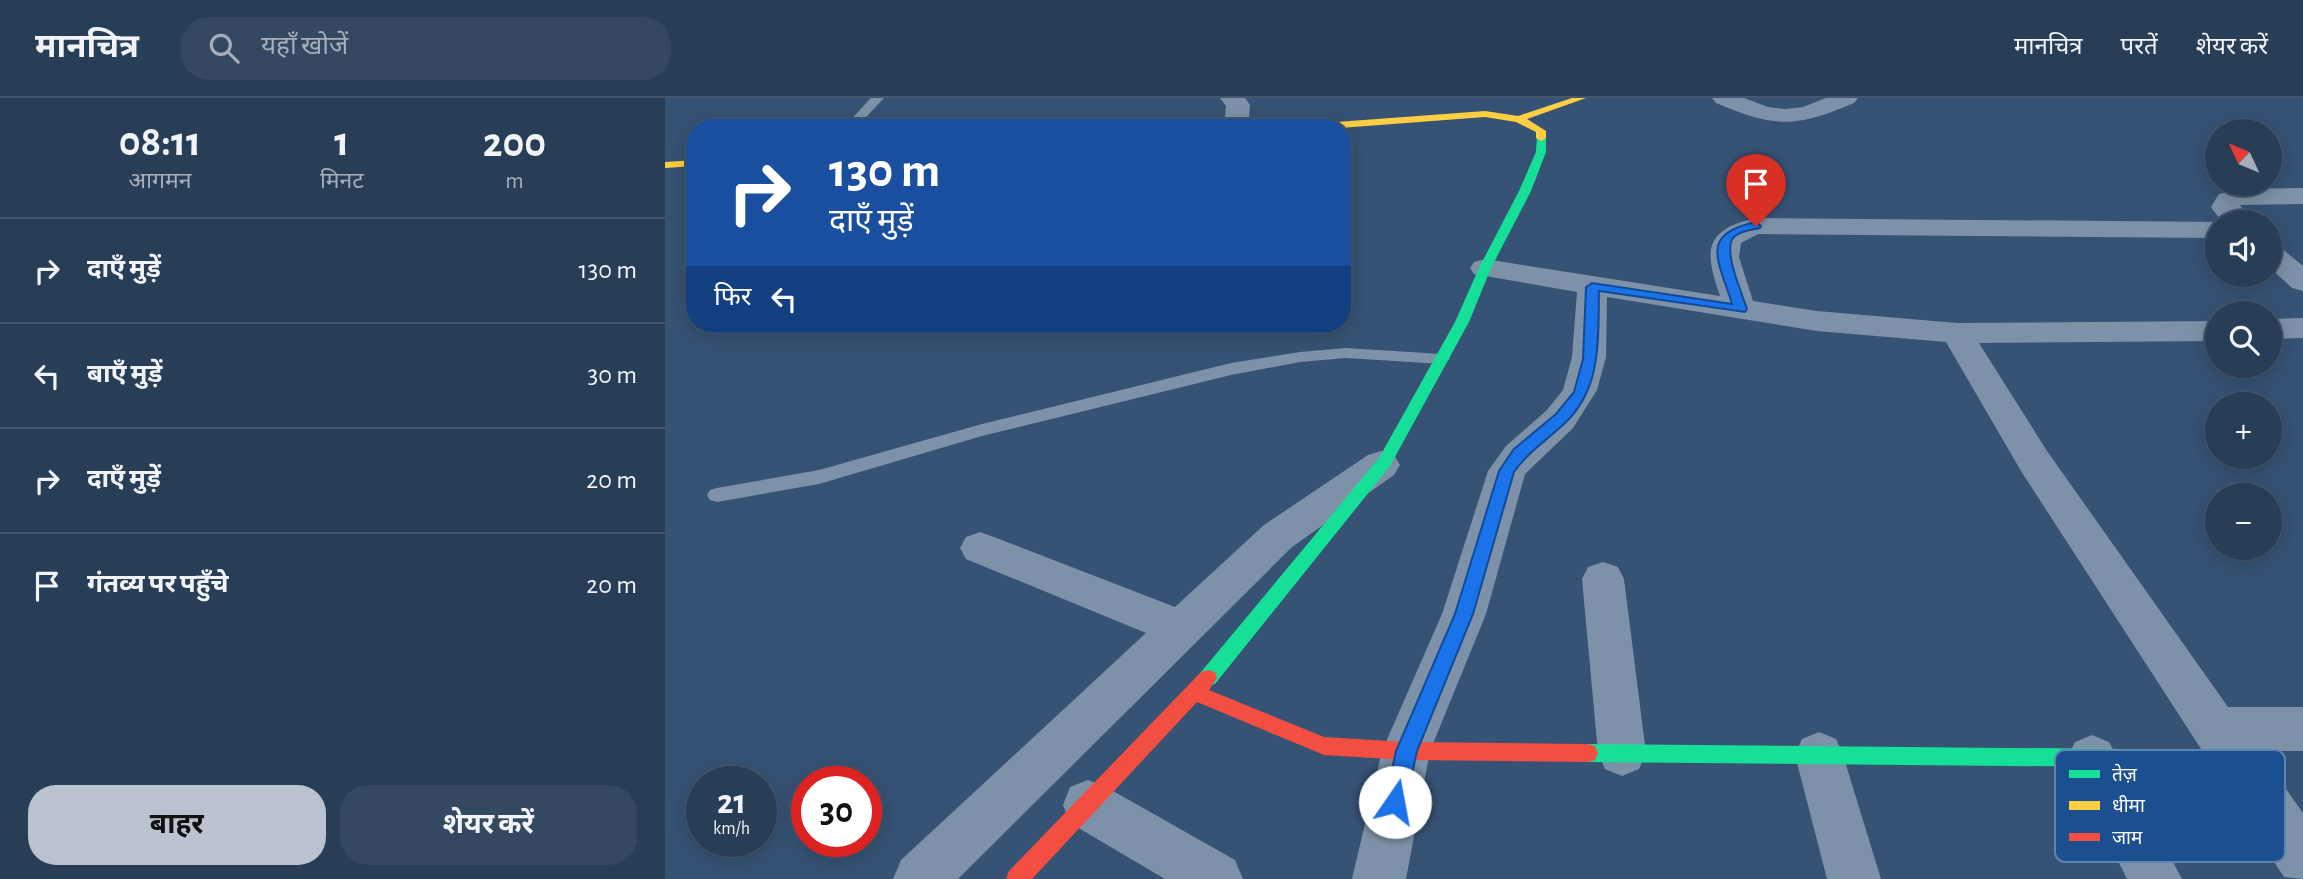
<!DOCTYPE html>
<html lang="hi">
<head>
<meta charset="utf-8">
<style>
	:root { --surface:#283e57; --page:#344961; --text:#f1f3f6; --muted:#a5aeba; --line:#44576d; --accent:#b9c2ce }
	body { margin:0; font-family:"Alegreya Sans","Noto Sans Devanagari",sans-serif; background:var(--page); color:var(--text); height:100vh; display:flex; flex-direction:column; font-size:26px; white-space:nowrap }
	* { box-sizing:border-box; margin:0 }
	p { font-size:23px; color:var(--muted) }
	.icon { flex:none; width:38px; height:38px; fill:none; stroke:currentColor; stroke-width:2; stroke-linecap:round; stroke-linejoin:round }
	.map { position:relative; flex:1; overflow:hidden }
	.sheet { display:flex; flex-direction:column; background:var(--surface); width:665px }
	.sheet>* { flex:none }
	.top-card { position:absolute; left:21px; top:21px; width:665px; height:214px; border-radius:28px; box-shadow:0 4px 18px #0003,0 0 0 2px var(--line); background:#1a4fa0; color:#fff; overflow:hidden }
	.needle { width:46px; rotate:314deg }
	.controls { position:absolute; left:1540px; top:21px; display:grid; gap:14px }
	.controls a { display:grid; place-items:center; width:77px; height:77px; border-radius:50%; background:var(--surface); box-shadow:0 4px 18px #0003,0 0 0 2px var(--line); font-size:35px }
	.speed { position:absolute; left:21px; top:668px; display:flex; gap:14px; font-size:35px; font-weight:700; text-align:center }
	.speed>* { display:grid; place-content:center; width:91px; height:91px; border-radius:50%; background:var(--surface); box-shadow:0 4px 18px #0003,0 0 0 2px var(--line); line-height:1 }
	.speed small { font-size:18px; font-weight:400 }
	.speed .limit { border:10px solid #d22; background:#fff; color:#111 }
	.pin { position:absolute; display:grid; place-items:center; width:60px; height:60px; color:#fff; margin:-72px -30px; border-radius:50% 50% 50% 0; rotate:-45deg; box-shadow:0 0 7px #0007 }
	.pin .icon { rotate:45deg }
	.me { position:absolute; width:77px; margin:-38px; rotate:12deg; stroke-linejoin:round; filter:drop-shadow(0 0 5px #0008) }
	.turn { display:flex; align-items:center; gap:24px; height:147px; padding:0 28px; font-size:32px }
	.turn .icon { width:91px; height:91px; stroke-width:2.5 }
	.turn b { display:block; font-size:49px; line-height:60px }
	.then { display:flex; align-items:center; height:66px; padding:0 28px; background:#0003; gap:14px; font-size:26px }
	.eta { display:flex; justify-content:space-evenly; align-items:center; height:119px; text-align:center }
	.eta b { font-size:42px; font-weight:700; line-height:49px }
	.primary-button { display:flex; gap:14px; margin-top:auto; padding:14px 28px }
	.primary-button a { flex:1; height:80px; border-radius:28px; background:var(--accent); color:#111; font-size:28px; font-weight:700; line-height:80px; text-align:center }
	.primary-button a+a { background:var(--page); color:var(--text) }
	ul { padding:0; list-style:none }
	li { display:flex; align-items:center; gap:21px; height:105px; padding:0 28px; border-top:2px solid var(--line) }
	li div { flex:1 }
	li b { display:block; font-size:26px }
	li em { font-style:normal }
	header { display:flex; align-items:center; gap:42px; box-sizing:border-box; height:98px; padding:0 35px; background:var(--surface); border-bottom:2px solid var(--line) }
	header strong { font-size:33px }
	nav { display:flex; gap:38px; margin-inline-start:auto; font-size:24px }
	.search { width:490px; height:63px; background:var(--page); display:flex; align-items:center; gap:18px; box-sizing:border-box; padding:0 24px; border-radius:28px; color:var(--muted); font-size:26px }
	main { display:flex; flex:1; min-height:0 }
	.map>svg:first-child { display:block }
</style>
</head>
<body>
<header>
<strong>मानचित्र</strong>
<div class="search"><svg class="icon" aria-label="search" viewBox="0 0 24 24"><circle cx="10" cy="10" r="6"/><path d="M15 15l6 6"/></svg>यहाँ खोजें</div>
<nav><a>मानचित्र</a><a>परतें</a><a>शेयर करें</a></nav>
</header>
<main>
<section class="sheet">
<div class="eta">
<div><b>08:11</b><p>आगमन</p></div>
<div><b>1</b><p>मिनट</p></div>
<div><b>200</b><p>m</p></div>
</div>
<ul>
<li><svg class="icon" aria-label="right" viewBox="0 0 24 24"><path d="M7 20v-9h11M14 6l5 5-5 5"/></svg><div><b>दाएँ मुड़ें</b></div><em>130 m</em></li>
<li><svg class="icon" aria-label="left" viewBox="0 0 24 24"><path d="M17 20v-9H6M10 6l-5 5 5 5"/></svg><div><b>बाएँ मुड़ें</b></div><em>30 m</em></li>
<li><svg class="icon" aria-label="right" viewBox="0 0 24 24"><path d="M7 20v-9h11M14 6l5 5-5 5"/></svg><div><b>दाएँ मुड़ें</b></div><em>20 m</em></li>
<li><svg class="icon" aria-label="arrive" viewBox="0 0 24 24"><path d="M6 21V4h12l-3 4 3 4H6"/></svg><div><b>गंतव्य पर पहुँचे</b></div><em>20 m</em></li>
</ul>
<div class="primary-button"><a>बाहर</a><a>शेयर करें</a></div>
</section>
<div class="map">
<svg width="1638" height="781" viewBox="0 0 1638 781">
	<rect width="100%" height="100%" fill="#365274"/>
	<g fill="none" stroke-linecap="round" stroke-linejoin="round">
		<g fill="#7d92a8" fill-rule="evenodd">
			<polygon points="206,0 219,0 191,30 178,30"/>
			<polygon points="681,250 777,256 785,261 777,266 681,260 635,264 566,277 317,338 154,386 52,404 45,402 42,397 45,392 52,390 154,372 317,326 566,265 635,254"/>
		</g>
		<g fill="#7d92a8" fill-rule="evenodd">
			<polygon points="555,0 580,0 585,7 583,30 559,30 561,8"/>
			<path d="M1047,0H1079L1103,9L1120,11L1138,9L1161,0H1193L1189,5C1130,30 1110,30 1051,5Z"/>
			<path d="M1638,90V106L1575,107L1586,124H1552V140L1093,136L1076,145L1074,159L1088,203L1152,213L1292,225L1552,223V243L1314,245L1382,353L1563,609H1638V653H1594L1638,715V781L1619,779L1356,373L1281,244L1152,233L942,199L941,259L932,292L908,330L860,376L821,516L765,653L741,781H687L717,653L777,516L823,373L841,348L882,312L898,292L907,259L912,194L809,176L805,170L809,164L820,161L1055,198C1039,152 1039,132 1091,120L1557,124L1546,109L1554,96L1574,91Z"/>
			<polygon points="1605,146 1615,149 1638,168 1638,193 1627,190 1605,170"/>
			<polygon points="1638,220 1638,240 1605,241 1605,221"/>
			<polygon points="716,353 729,357 735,367 729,377 627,449 293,781 228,781 236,762 481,535 301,461 295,450 301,439 315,434 329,439 510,509 599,427 703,357"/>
			<polygon points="938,464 953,469 959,481 981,655 974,671 957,678 940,671 933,655 917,481 923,469"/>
			<polygon points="1154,634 1171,641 1178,657 1216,781 1162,781 1130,657 1137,641"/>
			<polygon points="1427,637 1444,644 1517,781 1462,781 1402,660 1410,644"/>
			<polygon points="423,682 441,689 570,762 578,781 500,781 405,725 398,707 405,689"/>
		</g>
		<g fill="#16e098" fill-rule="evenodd">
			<polygon points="872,38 881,40 881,54 866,93 826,170 804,224 725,368 550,586 543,588 536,586 534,580 536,574 714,360 790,224 814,170 854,93 871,54"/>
			<polygon points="923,646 1571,652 1578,654 1581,661 1578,668 1571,670 923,664 916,662 913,655 916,648"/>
		</g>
		<g fill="#ffcf43" fill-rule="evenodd">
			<polygon points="907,0 921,0 862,21 881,33 881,40 876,43 871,40 871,34 851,24 820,19 675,30 626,30 631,27 820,13 853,18"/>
			<polygon points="30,62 30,68 0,70 0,64"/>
		</g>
		<polygon fill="#f24e42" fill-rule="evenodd" points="543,572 550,574 552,580 544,592 659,639 741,644 923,646 930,648 933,655 930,662 923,664 741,662 659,657 532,604 367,781 341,781 344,773 536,574"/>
	</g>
	<path fill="#1a73e8" stroke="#114b97" stroke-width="2" d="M1091,124L1096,128L1095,130C1086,132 1074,133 1068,140C1058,153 1077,195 1082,211L1080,214L934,193C933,241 937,290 900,325C882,342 863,354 849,374L808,516L752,653L741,704L738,712L730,715L723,712L720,704L731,653L790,516L834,373L849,351L891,316L909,294L918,261L921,189L927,185L1067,206C1054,163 1033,136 1091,124Z"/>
	<rect x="1390" y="652" width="230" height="112" rx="10" fill="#1b4f8f" stroke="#5f84b1" stroke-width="2"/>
	<rect x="1404" y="672" width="31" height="8" fill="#16e098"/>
	<rect x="1404" y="703" width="31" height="9" fill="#ffcf43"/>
	<rect x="1404" y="735" width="31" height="8" fill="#f24e42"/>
	<g font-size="19" fill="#fff">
		<text x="1447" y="683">तेज़</text>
		<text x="1447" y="714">धीमा</text>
		<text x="1447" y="746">जाम</text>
	</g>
</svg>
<div class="controls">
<a><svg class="needle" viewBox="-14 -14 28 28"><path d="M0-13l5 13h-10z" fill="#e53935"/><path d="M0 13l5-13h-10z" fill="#a5aeba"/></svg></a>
<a><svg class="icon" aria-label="sound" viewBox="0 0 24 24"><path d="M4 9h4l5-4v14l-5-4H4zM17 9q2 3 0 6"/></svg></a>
<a><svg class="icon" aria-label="search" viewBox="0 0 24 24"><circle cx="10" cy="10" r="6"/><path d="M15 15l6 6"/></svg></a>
<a>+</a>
<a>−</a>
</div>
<div class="speed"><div>21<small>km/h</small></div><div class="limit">30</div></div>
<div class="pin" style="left:1091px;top:128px;background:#d93025"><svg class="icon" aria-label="arrive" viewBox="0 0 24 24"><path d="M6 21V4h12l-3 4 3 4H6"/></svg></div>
<svg class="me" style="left:730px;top:704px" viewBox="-20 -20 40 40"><circle r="19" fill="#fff"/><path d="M0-13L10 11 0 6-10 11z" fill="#1a73e8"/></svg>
<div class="top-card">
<div class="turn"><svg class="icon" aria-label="right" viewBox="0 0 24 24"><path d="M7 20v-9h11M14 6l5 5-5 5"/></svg><div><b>130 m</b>दाएँ मुड़ें</div></div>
<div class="then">फिर<svg class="icon" aria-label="left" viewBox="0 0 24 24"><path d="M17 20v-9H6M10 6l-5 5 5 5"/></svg></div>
</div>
</div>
</main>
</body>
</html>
